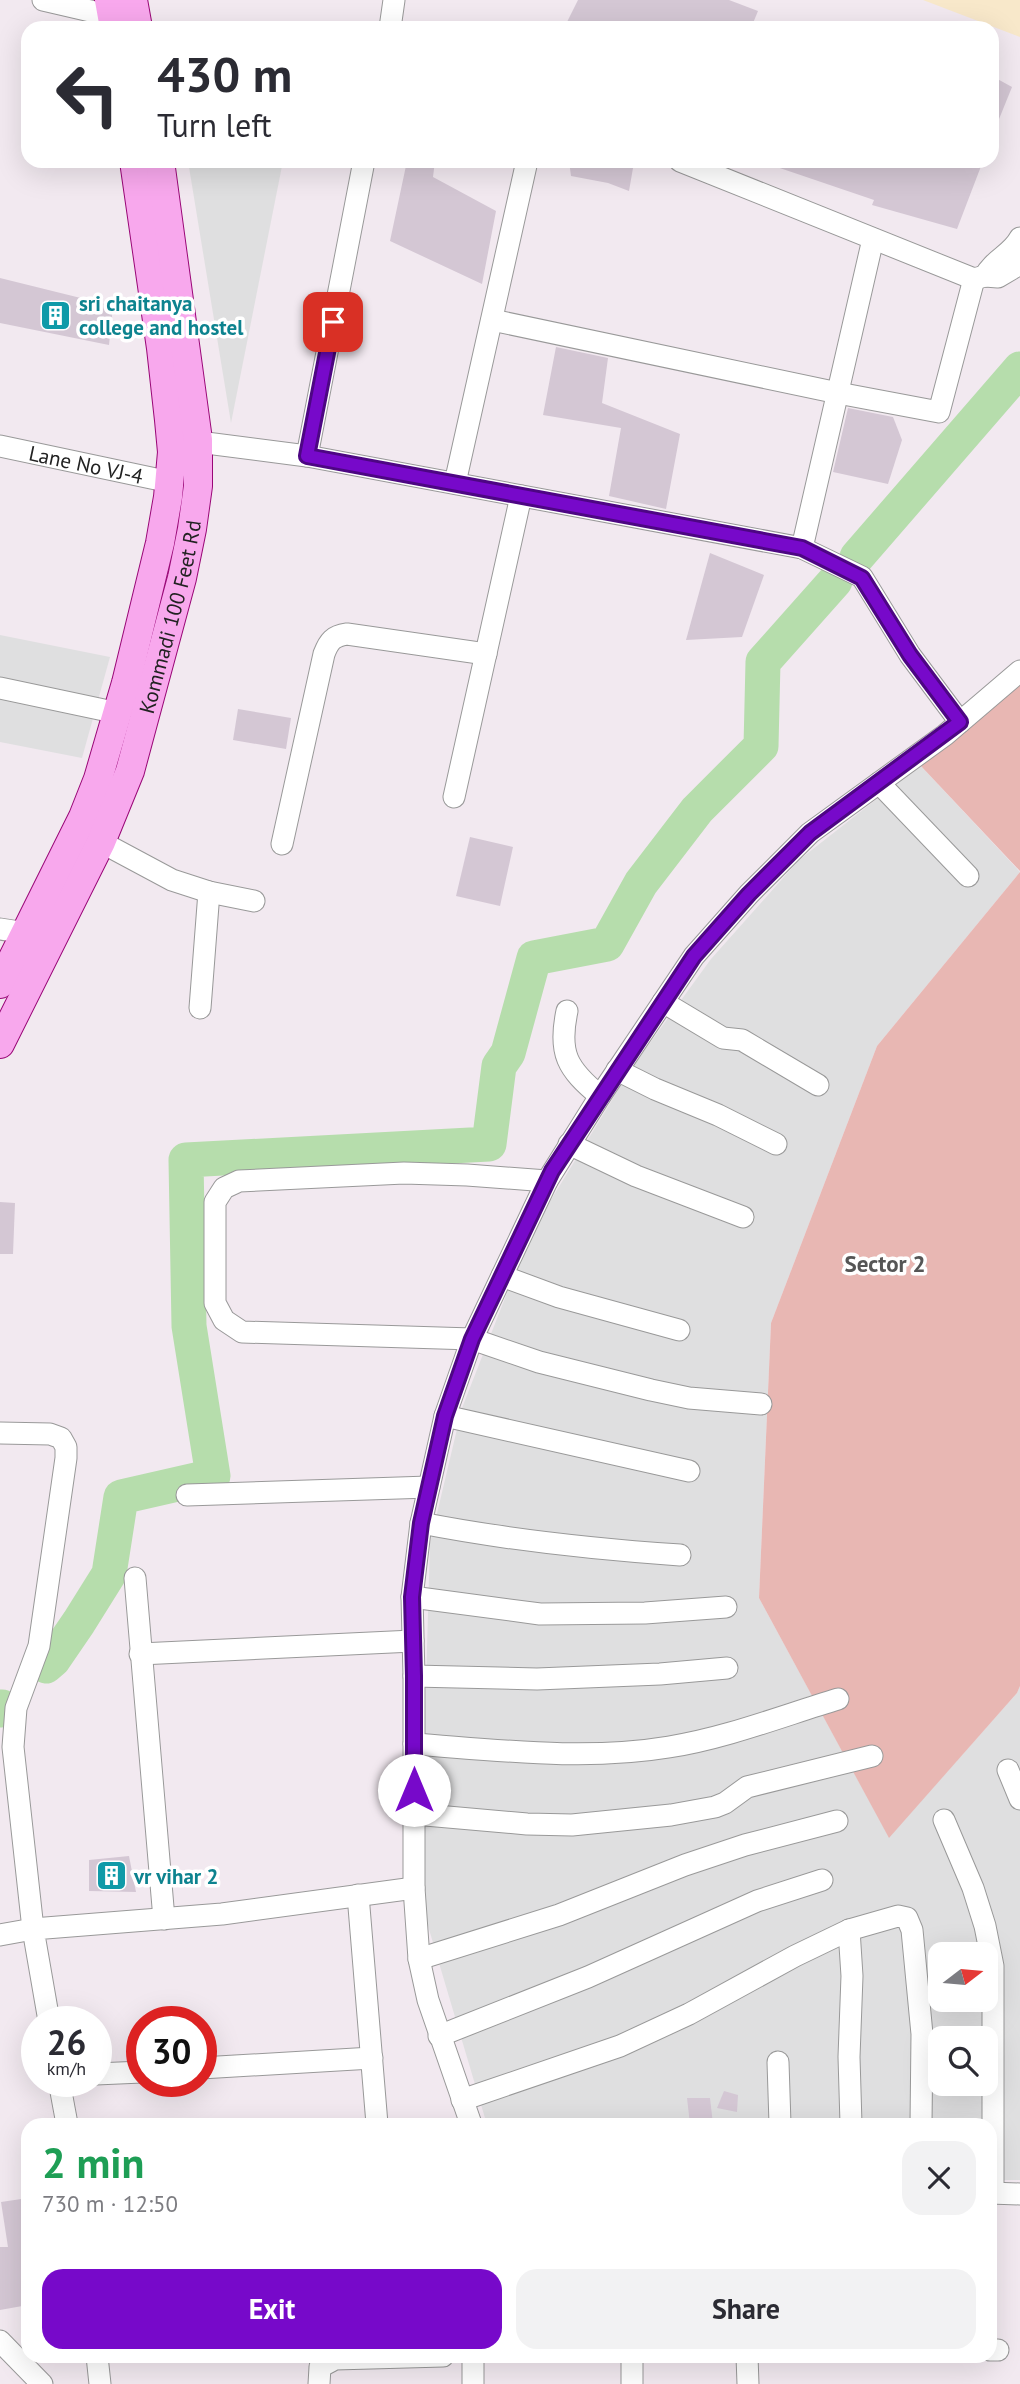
<!DOCTYPE html>
<html lang="en">
<head>
<meta charset="utf-8">
<style>
	:root { --surface:#fff; --page:#f2f2f3; --text:#2b2b33; --muted:#7c7c81; --accent:#7709ca }
	body { margin:0; font-family:"PT Sans",sans-serif; background:var(--page); color:var(--text); height:100vh; display:flex; flex-direction:column; font-size:26px; white-space:nowrap }
	* { box-sizing:border-box; margin:0 }
	p { font-size:23px; color:var(--muted) }
	.icon { flex:none; width:38px; height:38px; fill:none; stroke:currentColor; stroke-width:2; stroke-linecap:round; stroke-linejoin:round }
	.map { position:relative; flex:1; overflow:hidden }
	.details { position:absolute; left:21px; top:2118px; width:976px; height:245px; display:flex; flex-direction:column; background:var(--surface); border-radius:21px; box-shadow:0 7px 28px #0002 }
	.details>* { flex:none }
	.banner { position:absolute; left:21px; top:21px; width:978px; height:147px; border-radius:21px; box-shadow:0 7px 28px #0002; background:#fff; color:var(--text); overflow:hidden }
	.needle { width:46px; rotate:74deg }
	.controls { position:absolute; left:928px; top:1942px; display:grid; gap:14px }
	.controls a { display:grid; place-items:center; width:70px; height:70px; border-radius:14px; background:var(--surface); box-shadow:0 7px 28px #0002; font-size:35px }
	.speed { position:absolute; left:21px; top:2006px; display:flex; gap:14px; font-size:35px; font-weight:700; text-align:center }
	.speed>* { display:grid; place-content:center; width:91px; height:91px; border-radius:50%; background:var(--surface); box-shadow:0 7px 28px #0002; line-height:1 }
	.speed small { font-size:18px; font-weight:400 }
	.speed .limit { border:10px solid #d22; background:#fff; color:#111 }
	.pin { position:absolute; display:grid; place-items:center; width:60px; height:60px; color:#fff; margin:-30px; border-radius:14px; box-shadow:0 4px 10px #0006 }
	.me { position:absolute; width:77px; margin:-38px; rotate:0deg; stroke-linejoin:round; filter:drop-shadow(0 0 5px #0008) }
	.turn { display:flex; align-items:center; gap:24px; height:147px; padding:0 21px; font-size:32px }
	.turn .icon { width:91px; height:91px; stroke-width:2.5 }
	.turn b { display:block; font-size:49px; line-height:60px }
	.round { display:grid; place-items:center; flex:none; width:74px; height:74px; border-radius:21px; background:var(--page) }
	.summary { display:flex; align-items:center; justify-content:space-between; height:119px; padding:0 21px }
	h1 { font-size:42px; font-weight:700; line-height:52px; color:#1e9e55 }
	.cta { display:flex; gap:14px; margin-top:auto; padding:14px 21px }
	.cta a { flex:1; height:80px; border-radius:21px; background:var(--accent); color:#fff; font-size:28px; font-weight:700; line-height:80px; text-align:center }
	.cta a+a { background:var(--page); color:var(--text) }
	.map>svg:first-child { display:block }
</style>
</head>
<body>
<div class="map">
<svg width="1020" height="2384" viewBox="0 0 1020 2384">
	<rect width="100%" height="100%" fill="#f2e9f0"/>
	<g fill="#dfdfe0" fill-rule="evenodd">
		<polygon points="188,161 283,161 231,423"/>
		<polygon points="0,635 110,657 82,758 0,742"/>
		<path d="M920,765L1020,872L877,1046L771,1323L759,1598L889,1837L1017,1693L1020,1686V2180H991L990,2124H536L485,2118L423,1909L425,1718L430,1543L462,1408L530,1234L631,1069L711,959L799,860ZM940,1955H985V2000H940ZM940,2039H985V2084H940Z"/>
	</g>
	<g fill="#e8b7b3">
		<polygon points="1020,684 1020,871 920,765"/>
		<polygon points="1020,872 1020,1686 1017,1693 889,1838 759,1598 771,1323 877,1046"/>
	</g>
	<polygon fill="#f8e8ca" points="923,0 1020,0 1020,37"/>
	<g fill="none" stroke-linecap="round" stroke-linejoin="round">
		<g stroke="#b6ddac" stroke-width="35">
			<polyline points="857,557 1020,369"/>
			<polyline points="46,1666 53,1660 79,1622 109,1574 121,1497 213,1476 189,1326 186,1160 489,1144 499,1066 508,1053 534,958 607,944 641,883 697,810 761,746 763,662 835,581"/>
			<polyline points="0,1710 2,1707"/>
		</g>
	</g>
	<g fill="#d4c7d4">
		<polygon points="578,0 729,0 758,11 751,28 564,28"/>
		<polygon points="992,76 1012,87 993,134 992,134"/>
		<polygon points="407,161 435,161 433,177 496,211 482,284 390,241"/>
		<polygon points="569,161 616,161 633,168 629,191 608,183 571,176"/>
		<polygon points="768,161 983,161 957,229 872,205 874,200 768,164"/>
		<polygon points="0,278 113,306 109,345 0,323"/>
		<polygon points="556,347 608,358 602,403 680,434 666,509 609,496 621,428 543,415"/>
		<polygon points="848,408 893,417 902,440 888,484 833,472"/>
		<polygon points="710,553 764,575 742,637 686,640"/>
		<polygon points="238,709 291,718 286,749 233,740"/>
		<polygon points="470,837 513,847 500,906 456,896"/>
		<polygon points="0,1202 15,1203 13,1254 0,1254"/>
		<polygon points="129,1856 136,1892 89,1891 89,1860"/>
		<polygon points="724,2091 738,2095 737,2112 717,2108"/>
		<polygon points="687,2098 710,2098 713,2124 690,2124"/>
		<polygon points="28,2198 28,2305 0,2310 0,2247 8,2247 1,2202"/>
	</g>
	<g fill="none" stroke-linecap="round" stroke-linejoin="round">
		<defs>
			<g id="minor">
				<polyline points="43,0 112,16"/>
				<polyline points="390,28 394,0"/>
				<polyline points="680,161 974,279 985,276 998,277 1020,264"/>
				<path d="M985,276C993,260 1012,254 1020,238"/>
				<polyline points="492,320 838,393 939,412 974,279"/>
				<polyline points="183,440 307,456 802,548 862,577 910,655 960,722"/>
				<path id="s1" d="M0,446L170,482"/>
				<polyline points="307,456 364,161"/>
				<polyline points="455,483 527,161"/>
				<polyline points="802,548 873,239"/>
				<polyline points="0,688 118,713"/>
				<polyline points="879,783 968,876"/>
				<polyline points="454,797 521,496"/>
				<polyline points="101,842 172,880 209,892 254,901"/>
				<path d="M282,844L324,654C329,641 333,636 347,634L486,654"/>
				<polyline points="0,929 26,933"/>
				<polyline points="663,1002 723,1038 742,1040 818,1085"/>
				<polyline points="200,1008 209,892"/>
				<path d="M567,1011C558,1053 567,1069 600,1096"/>
				<polyline points="617,1070 655,1089 718,1115 776,1144"/>
				<polyline points="569,1144 636,1176 743,1217"/>
				<polyline points="547,1181 467,1175 404,1173 239,1181 224,1188 215,1202 215,1303 224,1320 242,1332 472,1339 539,1362 651,1390 689,1398 761,1404"/>
				<polyline points="502,1276 559,1297 679,1330"/>
				<polyline points="445,1416 689,1471"/>
				<polyline points="0,1433 50,1434 61,1438 66,1447 66,1458 39,1646 16,1708 13,1747 33,1929 0,1935"/>
				<polyline points="187,1495 429,1487"/>
				<path d="M421,1523C508,1540 592,1549 680,1555"/>
				<polyline points="135,1578 164,1919"/>
				<polyline points="412,1597 540,1614 645,1613 726,1607"/>
				<polyline points="140,1654 413,1641"/>
				<polyline points="414,1676 537,1679 660,1674 727,1668"/>
				<path d="M414,1744C498,1750 585,1761 669,1747C726,1738 782,1716 838,1699"/>
				<polyline points="1008,1770 1020,1799"/>
				<polyline points="414,1814 527,1824 572,1825 671,1815 715,1807 725,1803 747,1787 872,1756"/>
				<polyline points="944,1820 973,1888 985,1926 993,1966 993,2193"/>
				<polyline points="414,1888 414,1676 412,1597 421,1523 445,1416 472,1339 547,1181 600,1096 694,956 749,894 810,833 945,735 1020,671"/>
				<polyline points="358,1895 377,2124"/>
				<polyline points="849,1930 852,1976 849,2057 851,2124"/>
				<polyline points="419,1959 559,1915 685,1865 745,1845 837,1821"/>
				<polyline points="49,2021 33,1929 222,1914 414,1888 419,1959 428,2000 471,2124"/>
				<polyline points="439,2036 588,1977 757,1901 822,1880"/>
				<polyline points="778,2062 780,2124"/>
				<polyline points="201,2068 372,2058"/>
				<polyline points="96,2074 142,2072"/>
				<polyline points="59,2081 67,2124"/>
				<polyline points="462,2100 620,2046 689,2014 795,1956 849,1930 898,1916 907,1918 912,1930 922,2034 921,2124"/>
				<polyline points="990,2193 1020,2194"/>
				<polyline points="0,2341 42,2384"/>
				<polyline points="990,2350 998,2350"/>
				<polyline points="97,2356 100,2384"/>
				<polyline points="473,2356 473,2384"/>
				<polyline points="632,2356 632,2384"/>
				<polyline points="747,2356 748,2384"/>
				<polyline points="319,2384 320,2367 335,2359 443,2356"/>
			</g>
			<g id="major">
				<polyline points="109,0 114,28"/>
				<polyline points="133,0 138,28"/>
				<polyline points="0,984 83,817 98,779 126,683 160,543 168,497 172,452 169,420 161,348 134,161"/>
				<path id="s2" d="M0,1044L101,842L130,771L182,578L192,529L198,486V440L160,161"/>
			</g>
		</defs>
		<use href="#minor" stroke="#999" stroke-width="23"/>
		<use href="#major" stroke="#990776" stroke-width="30"/>
		<use href="#minor" stroke="#fff" stroke-width="21"/>
		<use href="#major" stroke="#f8a8ed" stroke-width="28"/>
	</g>
	<g fill="none" stroke-linecap="round" stroke-linejoin="round">
		<defs>
			<polyline id="route" points="333,322 307,456 802,548 862,578 910,655 960,722 810,833 749,894 694,956 552,1171 472,1339 445,1416 421,1523 412,1597 414,1676 414,1790"/>
		</defs>
		<use href="#route" stroke="#4d0683" stroke-width="18"/>
		<use href="#route" stroke="#7709ca" stroke-width="12"/>
	</g>
	<defs>
		<symbol id="building-square" viewBox="-11 -11 22 22"><rect x="-9" y="-9" width="18" height="18" rx="4" fill="#0f9aa8" stroke="#fff"/><path d="M-4-6H4V6H1V3H-1V6H-4ZM-2.5-4.3h1.7v1.8h-1.7ZM.8-4.3h1.7v1.8H.8ZM-2.5-1h1.7V.8h-1.7ZM.8-1h1.7V.8H.8Z" fill="#fff"/></symbol>
	</defs>
	<g fill-rule="evenodd">
		<use href="#building-square" x="38" y="298" width="35" height="35"/>
		<use href="#building-square" x="94" y="1858" width="35" height="35"/>
	</g>
	<g text-anchor="middle" dominant-baseline="central" stroke-width="7" stroke-linejoin="round" paint-order="stroke">
		<g font-size="21" font-weight="bold" fill="#0d838f" stroke="#fff" text-anchor="start">
			<text x="79" y="303">sri chaitanya<tspan x="79" dy="24">college and hostel</tspan></text>
			<text x="134" y="1876">vr vihar 2</text>
		</g>
		<g font-size="21" fill="#222" stroke="#fff">
			<text stroke="none"><textPath href="#s1" startOffset="88">Lane No VJ-4</textPath></text>
			<text stroke="none"><textPath href="#s2" startOffset="462">Kommadi 100 Feet Rd</textPath></text>
		</g>
		<g font-size="23" font-weight="bold" fill="#555" stroke="#fff">
			<text x="885" y="1263">Sector 2</text>
		</g>
	</g>
</svg>
<div class="controls">
<a><svg class="needle" viewBox="-14 -14 28 28"><path d="M0-13l5 13h-10z" fill="#e53935"/><path d="M0 13l5-13h-10z" fill="#7c7c81"/></svg></a>
<a><svg class="icon" aria-label="search" viewBox="0 0 24 24"><circle cx="10" cy="10" r="6"/><path d="M15 15l6 6"/></svg></a>
</div>
<div class="speed"><div>26<small>km/h</small></div><div class="limit">30</div></div>
<div class="pin" style="left:333px;top:322px;background:#d93025"><svg class="icon" aria-label="arrive" viewBox="0 0 24 24"><path d="M6 21V4h12l-3 4 3 4H6"/></svg></div>
<svg class="me" style="left:414px;top:1790px" viewBox="-20 -20 40 40"><circle r="19" fill="#fff"/><path d="M0-13L10 11 0 6-10 11z" fill="#7709ca"/></svg>
<div class="banner">
<div class="turn"><svg class="icon" aria-label="left" viewBox="0 0 24 24"><path d="M17 20v-9H6M10 6l-5 5 5 5"/></svg><div><b>430 m</b>Turn left</div></div>
</div>
<section class="details">
<div class="summary"><div><h1>2 min</h1><p>730 m · 12:50</p></div><a class="round"><svg class="icon" aria-label="close" viewBox="0 0 24 24"><path d="M6 6l12 12M18 6L6 18"/></svg></a></div>
<div class="cta"><a>Exit</a><a>Share</a></div>
</section>
</div>
</body>
</html>
